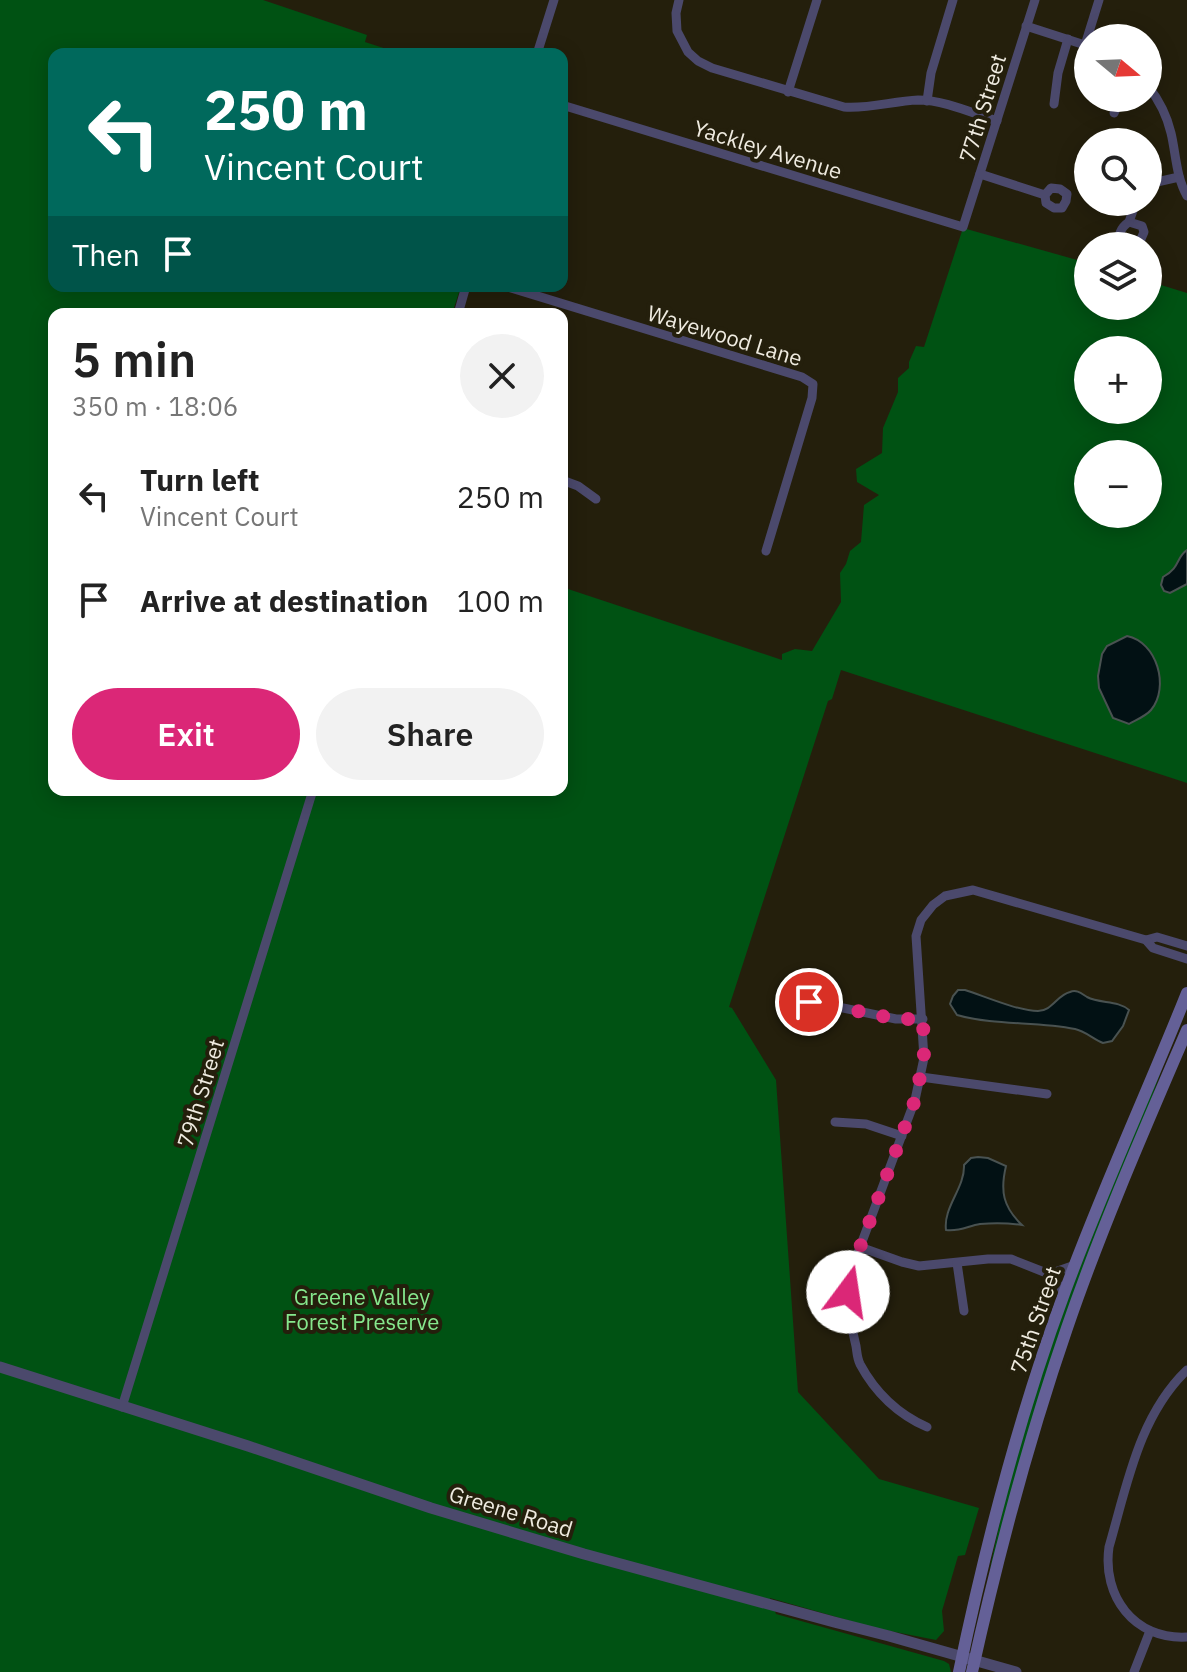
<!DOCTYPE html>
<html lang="en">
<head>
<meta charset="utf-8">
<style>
	:root { --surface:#fff; --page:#f2f2f2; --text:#222; --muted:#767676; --accent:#db2777 }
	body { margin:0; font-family:"IBM Plex Sans",sans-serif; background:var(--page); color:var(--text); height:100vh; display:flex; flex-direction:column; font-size:30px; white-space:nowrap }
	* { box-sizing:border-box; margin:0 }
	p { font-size:26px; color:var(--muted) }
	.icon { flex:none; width:44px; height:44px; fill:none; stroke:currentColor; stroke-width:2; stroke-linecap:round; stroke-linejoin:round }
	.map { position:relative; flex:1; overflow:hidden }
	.details { position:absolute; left:48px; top:308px; width:520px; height:488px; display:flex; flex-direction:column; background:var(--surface); border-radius:16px; box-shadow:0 4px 20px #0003 }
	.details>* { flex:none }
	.top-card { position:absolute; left:48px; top:48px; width:520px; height:244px; border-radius:16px; box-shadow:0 4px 20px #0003; background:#00695c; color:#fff; overflow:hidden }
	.needle { width:52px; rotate:109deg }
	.controls { position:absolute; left:1074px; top:24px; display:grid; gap:16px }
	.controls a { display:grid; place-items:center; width:88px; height:88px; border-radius:50%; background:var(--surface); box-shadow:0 4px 20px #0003; font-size:40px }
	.pin { position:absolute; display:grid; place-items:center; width:68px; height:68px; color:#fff; margin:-34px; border:4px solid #fff; border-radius:50%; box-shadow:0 2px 8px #0007 }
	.me { position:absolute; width:88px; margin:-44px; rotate:14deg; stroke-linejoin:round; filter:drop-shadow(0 0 6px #0008) }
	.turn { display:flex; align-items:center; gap:28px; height:168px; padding:0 24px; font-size:36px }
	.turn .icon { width:104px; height:104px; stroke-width:2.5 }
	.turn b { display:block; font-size:56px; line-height:68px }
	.then { display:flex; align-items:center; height:76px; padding:0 24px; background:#0003; gap:16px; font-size:30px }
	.round { display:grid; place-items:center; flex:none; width:84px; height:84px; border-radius:42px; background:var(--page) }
	.head { display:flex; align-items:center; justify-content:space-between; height:136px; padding:0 24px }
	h1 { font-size:48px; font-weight:600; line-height:60px }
	.action { display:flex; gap:16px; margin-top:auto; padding:16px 24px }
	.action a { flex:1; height:92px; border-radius:48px; background:var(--accent); color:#fff; font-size:32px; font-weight:600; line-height:92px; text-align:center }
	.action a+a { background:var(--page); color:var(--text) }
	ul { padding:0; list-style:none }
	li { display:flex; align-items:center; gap:24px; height:104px; padding:0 24px }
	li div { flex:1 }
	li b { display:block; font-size:30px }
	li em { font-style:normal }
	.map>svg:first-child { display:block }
</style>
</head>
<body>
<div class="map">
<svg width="1187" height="1672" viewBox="0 0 1187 1672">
	<rect width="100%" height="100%" fill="#241f0c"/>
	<g fill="#005213" fill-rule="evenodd">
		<path d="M0,0H263L367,35L365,42L402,54H54V286H461L452,314H54V790H562V587L782,660V654L795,649L812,651L841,602L840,573L846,564L850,551L861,542L864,505L879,495L857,482L856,469L882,453L883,428L898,392V378L909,368V362L916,346L924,347L963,228L1088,263V306H1148V281L1187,293V783L841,670L832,699L828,701L729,1007L732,1008L776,1080L798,1392L879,1479L979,1508L965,1555L958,1556L942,1611L944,1631L936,1640L875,1628L770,1598L776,1614L944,1661L949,1664L951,1672H0ZM1088,350H1148V410H1088ZM1088,454H1148V514H1088Z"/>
		<path d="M1163,1065L990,1569C1024,1394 1093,1229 1163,1065Z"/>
	</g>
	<g fill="#021114" stroke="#495251" stroke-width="2">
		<path d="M1187,550V584L1170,593L1164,591L1161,585L1163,577C1181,567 1176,557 1187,550Z"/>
		<path d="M1127,636C1157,642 1170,687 1151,710C1146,716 1136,720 1129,724L1113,718L1099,688L1098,676L1102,654L1107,646Z"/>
		<path d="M958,990H965C984,996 1018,1011 1038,1011C1052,1011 1057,995 1070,992C1077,989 1082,994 1087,997C1100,1004 1118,1000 1129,1010L1123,1026L1112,1041L1103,1043C1093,1039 1085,1031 1075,1029C1036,1021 996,1026 957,1015L950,1004L953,996Z"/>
		<path d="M978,1157L988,1158L1006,1166C1000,1191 1003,1207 1022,1225C1008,1223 994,1223 980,1224C968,1226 959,1232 946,1230C943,1207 965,1188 964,1165L971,1158Z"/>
	</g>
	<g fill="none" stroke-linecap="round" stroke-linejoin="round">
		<g stroke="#4b496c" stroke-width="9">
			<path d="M679,0L676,13L677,31L688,52L698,61L712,68L844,107C869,109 893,101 918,100C944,100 972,113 997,121"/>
			<polyline points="1026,26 1088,46"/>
			<polyline points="1085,45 1099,0"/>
			<polyline points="537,54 554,0"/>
			<path d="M1148,86C1159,100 1167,116 1171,133C1176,154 1176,177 1187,196"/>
			<polyline points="788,92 817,0"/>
			<polyline points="927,101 931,73 953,0"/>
			<polyline points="1054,104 1058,73 1068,39"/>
			<polyline points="562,105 963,227 1035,0"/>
			<polyline points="1114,113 1121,98"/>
			<polyline points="980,174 1045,195 1051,188 1060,189 1067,194 1066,201 1062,208 1054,208 1046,203 1045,195"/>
			<polyline points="1148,184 1179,177"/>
			<polyline points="1129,222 1142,226 1144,232 1138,246"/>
			<path d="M1123,246L1120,245C1117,236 1121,227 1129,222L1136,202"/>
			<polyline points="505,286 802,377 813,384 812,398 766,551"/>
			<polyline points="458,314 466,286"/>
			<polyline points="562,480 578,486 596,499"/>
			<polyline points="1146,940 1157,937 1187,946"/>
			<polyline points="799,1005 819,1003 896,1019 923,1019"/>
			<polyline points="921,1077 1047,1094"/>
			<polyline points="835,1122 866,1124 902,1136"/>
			<polyline points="860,1247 902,1262 919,1266 988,1259 1011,1259 1049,1274 1065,1293"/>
			<polyline points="957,1263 964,1311"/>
			<polyline points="1049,1274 1075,1265"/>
			<path d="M1187,1370C1139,1416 1127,1485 1109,1547C1102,1596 1134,1640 1187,1637"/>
			<polyline points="122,1407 313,790"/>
			<path d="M927,1427C898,1414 875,1392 860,1364C857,1358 857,1352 856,1346C849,1315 844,1298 853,1266L915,1100L924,1058L916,936L921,920L933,905L945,896L973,890L1146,940L1153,948L1187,959"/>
			<polyline points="1134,1672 1150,1631"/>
		</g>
		<polyline stroke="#4b496c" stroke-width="11" points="0,1367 248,1446 431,1508 584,1554 834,1622 889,1636 1016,1672"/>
		<g stroke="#646097" stroke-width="12">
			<path d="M959,1672C986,1543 1019,1415 1065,1291C1102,1190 1147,1093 1187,993"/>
			<path d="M972,1672C998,1555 1028,1441 1067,1328C1102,1226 1145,1128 1187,1030"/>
		</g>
	</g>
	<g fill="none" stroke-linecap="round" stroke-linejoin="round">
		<polyline stroke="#db2777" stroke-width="14" stroke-dasharray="0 25.2" points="809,1002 819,1003 896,1019 923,1019 924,1058 915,1100 853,1266 848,1292"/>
	</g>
	<g text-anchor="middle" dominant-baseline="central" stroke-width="8" stroke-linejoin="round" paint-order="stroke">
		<g font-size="22" fill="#efebe0" stroke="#241f0c">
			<text transform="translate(982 108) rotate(-73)">77th Street</text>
			<text transform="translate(768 149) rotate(17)">Yackley Avenue</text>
			<text transform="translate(725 335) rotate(17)">Wayewood Lane</text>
			<text transform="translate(200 1093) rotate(-73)">79th Street</text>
			<text transform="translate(1035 1320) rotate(-71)">75th Street</text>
			<text transform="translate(511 1511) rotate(17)">Greene Road</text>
		</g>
		<g font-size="22" fill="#86e88d" stroke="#241f0c">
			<text x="362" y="1296">Greene Valley<tspan x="362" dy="25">Forest Preserve</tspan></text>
		</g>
	</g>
</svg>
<div class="controls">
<a><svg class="needle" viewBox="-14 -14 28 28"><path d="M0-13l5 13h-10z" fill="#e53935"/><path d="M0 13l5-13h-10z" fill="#767676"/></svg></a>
<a><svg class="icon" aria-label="search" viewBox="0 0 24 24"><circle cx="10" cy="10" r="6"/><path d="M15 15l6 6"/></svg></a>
<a><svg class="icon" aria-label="layers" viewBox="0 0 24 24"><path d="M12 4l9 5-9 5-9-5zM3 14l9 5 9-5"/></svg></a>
<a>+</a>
<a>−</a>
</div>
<div class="pin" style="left:809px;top:1002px;background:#d93025"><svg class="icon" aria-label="arrive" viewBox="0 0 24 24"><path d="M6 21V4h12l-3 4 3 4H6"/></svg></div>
<svg class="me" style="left:848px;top:1292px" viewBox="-20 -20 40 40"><circle r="19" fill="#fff"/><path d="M0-13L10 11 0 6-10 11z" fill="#db2777"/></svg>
<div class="top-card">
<div class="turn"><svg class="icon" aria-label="left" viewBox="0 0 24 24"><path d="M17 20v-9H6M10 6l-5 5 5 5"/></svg><div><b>250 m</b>Vincent Court</div></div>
<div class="then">Then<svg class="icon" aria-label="arrive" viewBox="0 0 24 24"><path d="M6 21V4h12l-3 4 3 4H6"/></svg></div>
</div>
<section class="details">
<div class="head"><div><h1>5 min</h1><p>350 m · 18:06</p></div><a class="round"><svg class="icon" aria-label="close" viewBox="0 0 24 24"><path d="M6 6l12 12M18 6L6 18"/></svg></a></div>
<ul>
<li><svg class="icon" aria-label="left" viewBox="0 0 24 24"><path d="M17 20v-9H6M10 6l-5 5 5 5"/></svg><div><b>Turn left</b><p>Vincent Court</p></div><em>250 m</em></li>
<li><svg class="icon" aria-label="arrive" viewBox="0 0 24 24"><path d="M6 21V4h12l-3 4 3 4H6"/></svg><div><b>Arrive at destination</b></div><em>100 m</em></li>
</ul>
<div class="action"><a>Exit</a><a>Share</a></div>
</section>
</div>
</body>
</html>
